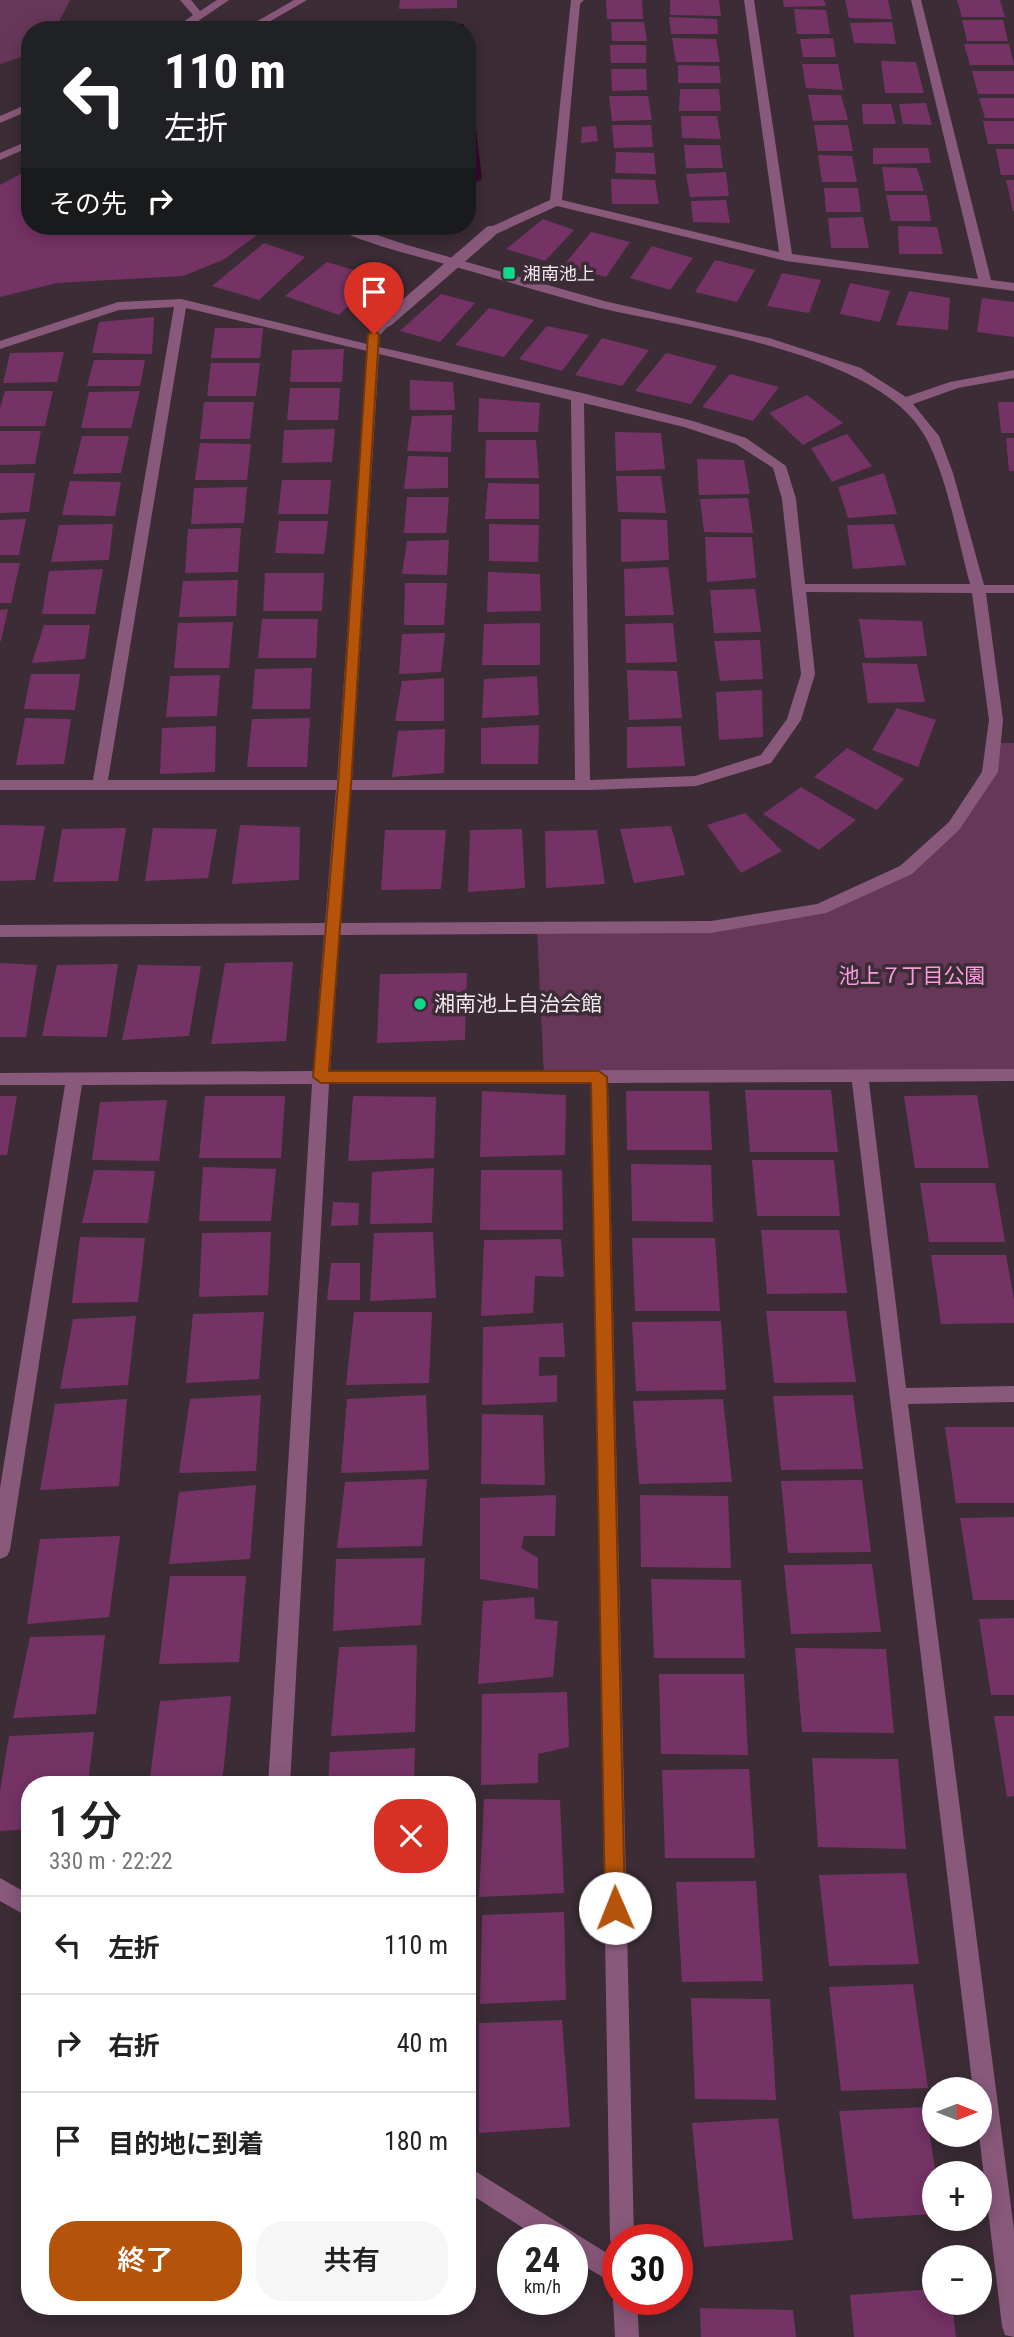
<!DOCTYPE html>
<html lang="ja">
<head>
<meta charset="utf-8">
<style>
	:root { --surface:#fff; --page:#f6f6f6; --text:#222; --muted:#767676; --line:#e0e0e0; --accent:#b45309 }
	body { margin:0; font-family:"Roboto Condensed","Noto Sans JP",sans-serif; background:var(--page); color:var(--text); height:100vh; display:flex; flex-direction:column; font-size:26px; white-space:nowrap }
	* { box-sizing:border-box; margin:0 }
	p { font-size:23px; color:var(--muted) }
	.icon { flex:none; width:38px; height:38px; fill:none; stroke:currentColor; stroke-width:2; stroke-linecap:round; stroke-linejoin:round }
	.map { position:relative; flex:1; overflow:hidden }
	.sheet { position:absolute; left:21px; top:1776px; width:455px; height:539px; display:flex; flex-direction:column; background:var(--surface); border-radius:28px; box-shadow:0 4px 18px #0003 }
	.sheet>* { flex:none }
	.hud { position:absolute; left:21px; top:21px; width:455px; height:214px; border-radius:28px; box-shadow:0 4px 18px #0003; background:#202124; color:#fff; overflow:hidden }
	.needle { width:46px; rotate:90deg }
	.buttons { position:absolute; left:922px; top:2077px; display:grid; gap:14px }
	.buttons a { display:grid; place-items:center; width:70px; height:70px; border-radius:50%; background:var(--surface); box-shadow:0 4px 18px #0003; font-size:35px }
	.speed { position:absolute; left:497px; top:2224px; display:flex; gap:14px; font-size:35px; font-weight:700; text-align:center }
	.speed>* { display:grid; place-content:center; width:91px; height:91px; border-radius:50%; background:var(--surface); box-shadow:0 4px 18px #0003; line-height:1 }
	.speed small { font-size:18px; font-weight:400 }
	.speed .limit { border:10px solid #d22; background:#fff; color:#111 }
	.pin { position:absolute; display:grid; place-items:center; width:60px; height:60px; color:#fff; margin:-72px -30px; border-radius:50% 50% 50% 0; rotate:-45deg; box-shadow:0 0 7px #0007 }
	.pin .icon { rotate:45deg }
	.me { position:absolute; width:77px; margin:-38px; rotate:359deg; stroke-linejoin:round; filter:drop-shadow(0 0 5px #0008) }
	.turn { display:flex; align-items:center; gap:24px; height:147px; padding:0 28px; font-size:32px }
	.turn .icon { width:91px; height:91px; stroke-width:2.5 }
	.turn b { display:block; font-size:49px; line-height:60px }
	.then { display:flex; align-items:center; height:66px; padding:0 28px; background:#0003; gap:14px; font-size:26px }
	.round { display:grid; place-items:center; flex:none; width:74px; height:74px; border-radius:28px; background:var(--page) }
	.headline { display:flex; align-items:center; justify-content:space-between; height:119px; padding:0 28px }
	h1 { font-size:42px; font-weight:600; line-height:52px }
	.primary-button { display:flex; gap:14px; margin-top:auto; padding:14px 28px }
	.primary-button a { flex:1; height:80px; border-radius:28px; background:var(--accent); color:#fff; font-size:28px; font-weight:600; line-height:80px; text-align:center }
	.primary-button a+a { background:var(--page); color:var(--text) }
	ul { padding:0; list-style:none }
	li { display:flex; align-items:center; gap:21px; height:98px; padding:0 28px; border-top:2px solid var(--line) }
	li div { flex:1 }
	li b { display:block; font-size:26px }
	li em { font-style:normal }
	.map>svg:first-child { display:block }
</style>
</head>
<body>
<div class="map">
<svg width="1014" height="2337" viewBox="0 0 1014 2337">
	<rect width="100%" height="100%" fill="#3b2c36"/>
	<g fill="#663759">
		<polygon points="0,0 70,0 55,30 30,30 30,54 0,64"/>
		<polygon points="993,743 1014,743 1014,1075 544,1077 537,929 711,927 820,909 906,870 954,826 990,772"/>
	</g>
	<g fill="#39072e">
		<polygon points="464,24 464,30 299,30 306,26"/>
		<polygon points="467,53 482,179 467,186"/>
	</g>
	<g fill="#753365">
		<polygon points="400,0 457,0 457,8 399,9"/>
		<polygon points="606,0 642,0 643,19 607,19"/>
		<polygon points="670,0 719,0 721,16 670,15"/>
		<polygon points="783,0 824,0 826,6 784,7"/>
		<polygon points="845,0 888,0 892,19 849,18"/>
		<polygon points="957,0 1000,0 1005,17 962,17"/>
		<polygon points="794,9 826,10 830,34 797,34"/>
		<polygon points="669,17 717,19 718,34 671,34"/>
		<polygon points="962,20 1003,20 1008,41 967,41"/>
		<polygon points="611,22 644,22 647,41 612,41"/>
		<polygon points="892,22 896,44 854,43 850,23"/>
		<polygon points="672,38 716,39 720,62 676,62"/>
		<polygon points="833,38 836,57 803,57 800,39"/>
		<polygon points="964,44 1009,44 1014,65 970,65"/>
		<polygon points="610,45 646,45 646,63 611,63"/>
		<polygon points="881,61 916,62 924,93 885,93"/>
		<polygon points="802,64 838,64 843,90 806,88"/>
		<polygon points="678,65 719,66 721,83 678,83"/>
		<polygon points="611,69 646,69 647,90 612,91"/>
		<polygon points="972,71 1014,71 1014,94 978,94"/>
		<polygon points="680,89 719,89 721,111 679,111"/>
		<polygon points="808,95 841,95 848,120 813,121"/>
		<polygon points="609,96 648,96 652,120 612,121"/>
		<polygon points="979,98 1014,98 1014,118 985,118"/>
		<polygon points="926,103 932,125 903,124 899,104"/>
		<polygon points="862,104 891,104 896,124 863,124"/>
		<polygon points="681,116 717,116 721,139 682,138"/>
		<polygon points="983,121 1014,121 1014,144 988,144"/>
		<polygon points="612,125 651,125 653,147 614,148"/>
		<polygon points="814,125 848,125 853,151 818,151"/>
		<polygon points="596,126 598,141 581,143 582,127"/>
		<polygon points="684,145 720,145 723,168 686,168"/>
		<polygon points="873,148 928,148 931,163 873,164"/>
		<polygon points="996,149 1014,149 1014,175 1001,175"/>
		<polygon points="616,152 654,153 656,174 615,173"/>
		<polygon points="818,155 852,156 857,182 822,182"/>
		<polygon points="882,167 917,168 924,191 885,191"/>
		<polygon points="30,169 30,226 246,226 256,236 223,260 183,276 57,283 0,297 0,185"/>
		<polygon points="726,172 729,196 690,197 686,174"/>
		<polygon points="611,179 655,180 659,204 612,204"/>
		<polygon points="1006,180 1014,180 1014,211 1013,211"/>
		<polygon points="824,188 858,188 861,212 826,212"/>
		<polygon points="886,195 927,195 931,221 891,221"/>
		<polygon points="726,200 730,223 693,222 691,201"/>
		<polygon points="863,217 869,248 831,248 828,218"/>
		<polygon points="543,219 574,230 545,261 506,249"/>
		<polygon points="898,226 937,227 943,254 899,254"/>
		<polygon points="591,232 630,242 606,277 564,265"/>
		<polygon points="264,243 305,257 259,300 212,286"/>
		<polygon points="652,246 693,258 670,290 630,278"/>
		<polygon points="715,260 755,270 737,302 695,292"/>
		<polygon points="327,262 377,277 339,315 285,296"/>
		<polygon points="782,273 821,280 809,313 767,306"/>
		<polygon points="850,283 890,291 880,322 840,314"/>
		<polygon points="909,291 950,298 948,330 896,325"/>
		<polygon points="441,294 475,303 440,342 400,331"/>
		<polygon points="982,298 1014,302 1014,337 977,332"/>
		<polygon points="489,308 534,320 504,357 455,345"/>
		<polygon points="154,317 152,354 92,353 99,322"/>
		<polygon points="547,326 589,335 562,371 519,359"/>
		<polygon points="215,328 263,328 260,358 211,358"/>
		<polygon points="602,338 649,350 622,386 575,375"/>
		<polygon points="344,349 342,382 290,382 292,350"/>
		<polygon points="64,352 57,382 3,383 10,353"/>
		<polygon points="666,353 717,366 691,404 635,391"/>
		<polygon points="94,360 145,360 140,386 87,386"/>
		<polygon points="211,363 260,363 256,396 207,396"/>
		<polygon points="730,374 779,387 753,421 702,407"/>
		<polygon points="410,380 453,382 455,410 410,410"/>
		<polygon points="290,388 340,388 338,420 287,420"/>
		<polygon points="5,391 53,391 45,426 0,426 0,408"/>
		<polygon points="140,391 131,428 81,428 89,392"/>
		<polygon points="807,395 843,423 803,445 769,413"/>
		<polygon points="479,398 540,403 538,432 478,432"/>
		<polygon points="204,402 254,402 250,439 200,439"/>
		<polygon points="998,402 1014,402 1014,433 1001,433"/>
		<polygon points="452,415 451,452 407,451 412,416"/>
		<polygon points="335,429 332,462 282,463 284,430"/>
		<polygon points="0,431 41,431 35,464 0,465"/>
		<polygon points="615,432 661,433 665,469 616,471"/>
		<polygon points="847,434 872,466 832,482 811,448"/>
		<polygon points="82,436 129,436 121,473 73,474"/>
		<polygon points="1006,438 1014,438 1014,471 1009,471"/>
		<polygon points="486,440 536,440 539,478 485,478"/>
		<polygon points="200,443 251,444 247,480 195,480"/>
		<polygon points="408,456 448,457 448,488 404,489"/>
		<polygon points="697,459 744,460 750,494 699,495"/>
		<polygon points="0,473 35,473 29,512 0,513"/>
		<polygon points="884,473 897,514 848,518 838,487"/>
		<polygon points="616,476 661,476 666,513 618,512"/>
		<polygon points="282,480 331,480 328,514 278,514"/>
		<polygon points="70,481 121,482 115,516 62,515"/>
		<polygon points="488,483 539,484 539,519 485,519"/>
		<polygon points="247,487 244,523 191,524 194,488"/>
		<polygon points="407,497 449,497 446,533 404,533"/>
		<polygon points="748,498 753,533 704,532 700,499"/>
		<polygon points="26,519 19,555 0,555 0,520"/>
		<polygon points="621,519 667,520 669,560 621,562"/>
		<polygon points="279,521 328,521 324,554 275,553"/>
		<polygon points="113,524 109,560 51,562 59,525"/>
		<polygon points="489,524 539,525 538,562 489,561"/>
		<polygon points="894,524 906,565 853,569 847,525"/>
		<polygon points="241,528 238,572 185,573 188,529"/>
		<polygon points="705,537 752,537 756,578 707,582"/>
		<polygon points="449,540 447,575 402,574 407,541"/>
		<polygon points="0,563 20,563 11,603 0,603"/>
		<polygon points="668,567 674,615 625,616 624,569"/>
		<polygon points="103,569 95,614 42,614 49,571"/>
		<polygon points="488,572 540,574 541,611 487,612"/>
		<polygon points="265,573 324,573 322,611 263,611"/>
		<polygon points="238,580 236,616 179,617 183,581"/>
		<polygon points="405,583 447,583 444,625 404,625"/>
		<polygon points="755,589 761,632 714,633 710,590"/>
		<polygon points="8,609 1,641 0,641 0,610"/>
		<polygon points="262,619 318,619 316,658 258,658"/>
		<polygon points="859,619 922,621 927,656 865,658"/>
		<polygon points="233,622 229,668 174,668 178,623"/>
		<polygon points="540,623 540,665 482,665 484,624"/>
		<polygon points="673,623 677,662 626,663 625,624"/>
		<polygon points="44,625 90,625 85,659 32,663"/>
		<polygon points="445,633 441,672 399,674 402,634"/>
		<polygon points="760,640 763,679 720,681 714,641"/>
		<polygon points="862,663 917,664 925,702 868,703"/>
		<polygon points="312,668 310,709 252,709 255,669"/>
		<polygon points="627,670 677,671 682,718 629,720"/>
		<polygon points="31,674 80,674 75,710 24,709"/>
		<polygon points="220,675 217,716 166,717 170,676"/>
		<polygon points="537,676 539,715 482,718 484,679"/>
		<polygon points="444,678 444,721 395,721 402,681"/>
		<polygon points="762,690 763,737 719,740 716,692"/>
		<polygon points="897,708 936,720 918,767 872,750"/>
		<polygon points="25,718 71,719 64,764 16,765"/>
		<polygon points="310,718 307,767 247,767 252,719"/>
		<polygon points="539,725 538,764 481,764 481,728"/>
		<polygon points="216,726 215,772 160,774 162,728"/>
		<polygon points="681,726 685,766 627,768 627,727"/>
		<polygon points="445,729 444,773 392,777 398,731"/>
		<polygon points="847,748 904,779 877,810 814,777"/>
		<polygon points="801,787 856,820 819,850 763,814"/>
		<polygon points="745,813 782,851 741,873 707,825"/>
		<polygon points="0,825 45,826 35,880 0,881"/>
		<polygon points="240,825 300,827 299,880 232,884"/>
		<polygon points="671,826 685,875 634,883 620,829"/>
		<polygon points="126,828 118,881 53,882 62,829"/>
		<polygon points="153,828 217,829 208,878 145,881"/>
		<polygon points="522,829 525,888 468,892 470,830"/>
		<polygon points="385,830 446,830 441,889 381,890"/>
		<polygon points="597,830 605,884 546,888 545,831"/>
		<polygon points="293,962 286,1041 211,1044 225,963"/>
		<polygon points="0,963 37,965 26,1037 0,1037"/>
		<polygon points="118,964 107,1037 42,1036 57,965"/>
		<polygon points="138,965 201,966 189,1036 122,1040"/>
		<polygon points="467,973 465,1040 377,1043 380,974"/>
		<polygon points="745,1090 831,1090 838,1152 750,1152"/>
		<polygon points="482,1091 566,1095 565,1155 480,1157"/>
		<polygon points="626,1091 709,1091 712,1150 627,1150"/>
		<polygon points="977,1095 989,1168 915,1168 904,1096"/>
		<polygon points="0,1096 17,1096 7,1155 0,1155"/>
		<polygon points="205,1096 285,1096 281,1158 199,1158"/>
		<polygon points="353,1096 436,1097 434,1158 348,1161"/>
		<polygon points="167,1100 159,1161 92,1160 100,1102"/>
		<polygon points="752,1160 834,1160 840,1216 757,1216"/>
		<polygon points="631,1164 711,1165 713,1222 632,1221"/>
		<polygon points="203,1167 276,1169 271,1221 199,1221"/>
		<polygon points="434,1168 432,1223 370,1224 372,1172"/>
		<polygon points="94,1170 155,1171 148,1223 82,1223"/>
		<polygon points="481,1170 562,1170 563,1230 480,1230"/>
		<polygon points="920,1183 995,1183 1005,1242 929,1242"/>
		<polygon points="333,1202 359,1203 358,1225 331,1226"/>
		<polygon points="761,1230 839,1230 847,1293 767,1294"/>
		<polygon points="271,1232 268,1295 199,1297 202,1233"/>
		<polygon points="433,1232 436,1298 370,1301 374,1233"/>
		<polygon points="80,1237 145,1238 138,1302 72,1303"/>
		<polygon points="632,1238 715,1238 720,1311 635,1311"/>
		<polygon points="561,1239 564,1277 535,1276 533,1313 481,1316 484,1240"/>
		<polygon points="931,1255 1006,1255 1014,1300 1014,1323 941,1324"/>
		<polygon points="331,1263 360,1263 360,1300 327,1300"/>
		<polygon points="766,1311 846,1311 856,1382 774,1383"/>
		<polygon points="264,1312 259,1379 186,1383 193,1314"/>
		<polygon points="354,1312 432,1312 429,1383 346,1385"/>
		<polygon points="136,1316 128,1385 60,1389 73,1319"/>
		<polygon points="721,1321 726,1390 636,1391 632,1322"/>
		<polygon points="563,1323 565,1357 539,1357 539,1376 557,1375 557,1402 482,1405 483,1327"/>
		<polygon points="261,1395 256,1471 179,1473 190,1399"/>
		<polygon points="426,1395 429,1470 341,1473 347,1399"/>
		<polygon points="853,1395 863,1469 781,1470 773,1396"/>
		<polygon points="127,1399 119,1486 40,1490 55,1404"/>
		<polygon points="723,1399 732,1482 639,1484 633,1401"/>
		<polygon points="482,1414 543,1415 545,1485 481,1484"/>
		<polygon points="945,1427 1014,1427 1014,1503 956,1503"/>
		<polygon points="427,1479 422,1546 337,1548 345,1482"/>
		<polygon points="862,1480 871,1552 788,1553 781,1481"/>
		<polygon points="256,1485 250,1559 169,1564 179,1492"/>
		<polygon points="556,1495 555,1536 524,1536 521,1548 538,1558 538,1589 480,1579 480,1498"/>
		<polygon points="640,1495 728,1496 731,1568 641,1567"/>
		<polygon points="1014,1517 1014,1600 973,1600 960,1518"/>
		<polygon points="120,1536 109,1617 27,1624 40,1539"/>
		<polygon points="425,1558 421,1625 333,1631 336,1559"/>
		<polygon points="872,1564 881,1632 791,1634 784,1565"/>
		<polygon points="170,1576 246,1576 239,1662 159,1664"/>
		<polygon points="651,1579 741,1580 745,1658 654,1658"/>
		<polygon points="534,1597 535,1619 558,1621 553,1677 478,1684 483,1601"/>
		<polygon points="1014,1618 1014,1695 991,1695 979,1619"/>
		<polygon points="105,1635 96,1714 13,1718 30,1637"/>
		<polygon points="417,1645 415,1732 331,1736 339,1647"/>
		<polygon points="795,1648 886,1649 894,1733 802,1732"/>
		<polygon points="659,1674 744,1674 748,1755 661,1754"/>
		<polygon points="567,1692 569,1747 538,1754 538,1783 481,1785 482,1694"/>
		<polygon points="231,1696 222,1785 149,1785 160,1701"/>
		<polygon points="994,1716 1014,1716 1014,1796 1007,1797"/>
		<polygon points="94,1732 88,1785 30,1785 30,1829 0,1831 0,1791 9,1736"/>
		<polygon points="415,1748 414,1785 328,1785 330,1752"/>
		<polygon points="812,1758 898,1759 906,1849 818,1847"/>
		<polygon points="749,1769 755,1858 665,1858 662,1770"/>
		<polygon points="484,1799 560,1800 564,1893 479,1897"/>
		<polygon points="906,1873 919,1964 829,1966 819,1875"/>
		<polygon points="756,1881 763,1981 682,1982 676,1882"/>
		<polygon points="564,1912 566,2000 480,2004 482,1915"/>
		<polygon points="913,1984 928,2088 841,2091 829,1987"/>
		<polygon points="691,1998 770,1999 776,2100 695,2099"/>
		<polygon points="562,2020 570,2127 479,2133 479,2023"/>
		<polygon points="925,2107 936,2174 934,2214 853,2219 839,2111"/>
		<polygon points="778,2118 793,2240 704,2247 692,2123"/>
		<polygon points="934,2289 934,2303 952,2303 956,2337 854,2337 850,2295"/>
		<polygon points="700,2308 793,2310 796,2337 701,2337"/>
	</g>
	<g fill="none" stroke-linecap="round" stroke-linejoin="round">
		<g fill="#89597b" fill-rule="evenodd">
			<polygon points="180,0 191,0 200,11 217,0 229,0 185,30 172,30 193,15"/>
			<polygon points="294,0 307,0 255,30 242,30"/>
			<polygon points="571,0 584,0 580,4 562,200 779,252 744,0 754,0 792,254 978,279 911,0 921,0 991,280 1014,283 1014,291 786,261 557,206 494,235 486,235 486,229 550,200"/>
			<polygon points="30,103 30,110 0,123 0,116"/>
			<polygon points="30,140 30,147 0,160 0,153"/>
			<path d="M333,226H350L407,245L604,301L769,338L861,368L906,397L950,382L1014,370V378L958,388L913,404L939,436L953,473L984,585H1014V593H986L1003,720L998,772L959,830L912,874L826,913L711,933L340,935L330,1071L1014,1069V1081L869,1082L906,1388L1014,1386V1402L908,1404L1014,2230V2337L1005,2335L1002,2326L979,2135L980,2090H973L852,1082L608,1083L634,2240H618V2250L614,2248L610,2240L591,1083L329,1084L290,1785H268L312,1084L82,1085L10,1550L7,1556L0,1559V1488L65,1085H0V1073L313,1071L324,935L0,937V925L325,923L336,790H0V780H93L174,307L119,310L0,349V341L118,302L181,299L367,344L368,334L383,318H391L393,321L380,335L379,347L582,393L693,421L746,438L786,466L796,499L805,584H970C958,540 947,477 926,438C881,352 689,329 600,308C554,296 509,282 463,269C436,261 351,241 333,226ZM186,308L367,351L337,780H108ZM379,354L571,400L575,780H352ZM584,403L684,427L736,444L773,468L782,499L801,674L787,719L761,755L695,776L590,780ZM806,592L972,593L989,720L982,772L949,822L900,866L817,904L711,921L341,923L351,790H590L696,786L771,763L801,720L815,674Z"/>
			<polygon points="0,1878 30,1895 30,1918 0,1901"/>
			<polygon points="467,2166 618,2260 618,2286 572,2259 572,2240 542,2240 467,2192"/>
			<polygon points="616,2291 618,2300 637,2300 639,2337 615,2337 613,2300"/>
		</g>
		<polyline stroke="#89597b" stroke-width="12" points="387,321 490,232"/>
	</g>
	<polygon fill="#b45309" stroke="#753606" stroke-width="2" points="374,331 379,334 351,785 329,1071 599,1071 607,1077 625,1908 622,1915 615,1917 608,1915 605,1908 591,1083 321,1083 313,1077 338,785 368,334"/>
	<g fill="#10d98a" stroke="#3b2c36" stroke-width="2.5">
		<rect x="502" y="266" width="14" height="14" rx="3.5"/>
		<circle cx="420" cy="1004" r="7"/>
	</g>
	<g text-anchor="middle" dominant-baseline="central" stroke-width="7" stroke-linejoin="round" paint-order="stroke">
		<g font-size="18" fill="#f1e7ed" stroke="#3b2c36" text-anchor="start">
			<text x="523" y="273">湘南池上</text>
		</g>
		<g font-size="21" fill="#fc9be0" stroke="#3b2c36">
			<text x="912" y="976">池上７丁目公園</text>
		</g>
		<g font-size="21" fill="#f1e7ed" stroke="#3b2c36" text-anchor="start">
			<text x="434" y="1004">湘南池上自治会館</text>
		</g>
	</g>
</svg>
<div class="buttons">
<a><svg class="needle" viewBox="-14 -14 28 28"><path d="M0-13l5 13h-10z" fill="#e53935"/><path d="M0 13l5-13h-10z" fill="#767676"/></svg></a>
<a>+</a>
<a>−</a>
</div>
<div class="speed"><div>24<small>km/h</small></div><div class="limit">30</div></div>
<div class="pin" style="left:374px;top:334px;background:#d93025"><svg class="icon" aria-label="arrive" viewBox="0 0 24 24"><path d="M6 21V4h12l-3 4 3 4H6"/></svg></div>
<svg class="me" style="left:615px;top:1908px" viewBox="-20 -20 40 40"><circle r="19" fill="#fff"/><path d="M0-13L10 11 0 6-10 11z" fill="#b45309"/></svg>
<div class="hud">
<div class="turn"><svg class="icon" aria-label="left" viewBox="0 0 24 24"><path d="M17 20v-9H6M10 6l-5 5 5 5"/></svg><div><b>110 m</b>左折</div></div>
<div class="then">その先<svg class="icon" aria-label="right" viewBox="0 0 24 24"><path d="M7 20v-9h11M14 6l5 5-5 5"/></svg></div>
</div>
<section class="sheet">
<div class="headline"><div><h1>1 分</h1><p>330 m · 22:22</p></div><a class="round" style="background:#d93025;color:#fff"><svg class="icon" aria-label="close" viewBox="0 0 24 24"><path d="M6 6l12 12M18 6L6 18"/></svg></a></div>
<ul>
<li><svg class="icon" aria-label="left" viewBox="0 0 24 24"><path d="M17 20v-9H6M10 6l-5 5 5 5"/></svg><div><b>左折</b></div><em>110 m</em></li>
<li><svg class="icon" aria-label="right" viewBox="0 0 24 24"><path d="M7 20v-9h11M14 6l5 5-5 5"/></svg><div><b>右折</b></div><em>40 m</em></li>
<li><svg class="icon" aria-label="arrive" viewBox="0 0 24 24"><path d="M6 21V4h12l-3 4 3 4H6"/></svg><div><b>目的地に到着</b></div><em>180 m</em></li>
</ul>
<div class="primary-button"><a>終了</a><a>共有</a></div>
</section>
</div>
</body>
</html>
